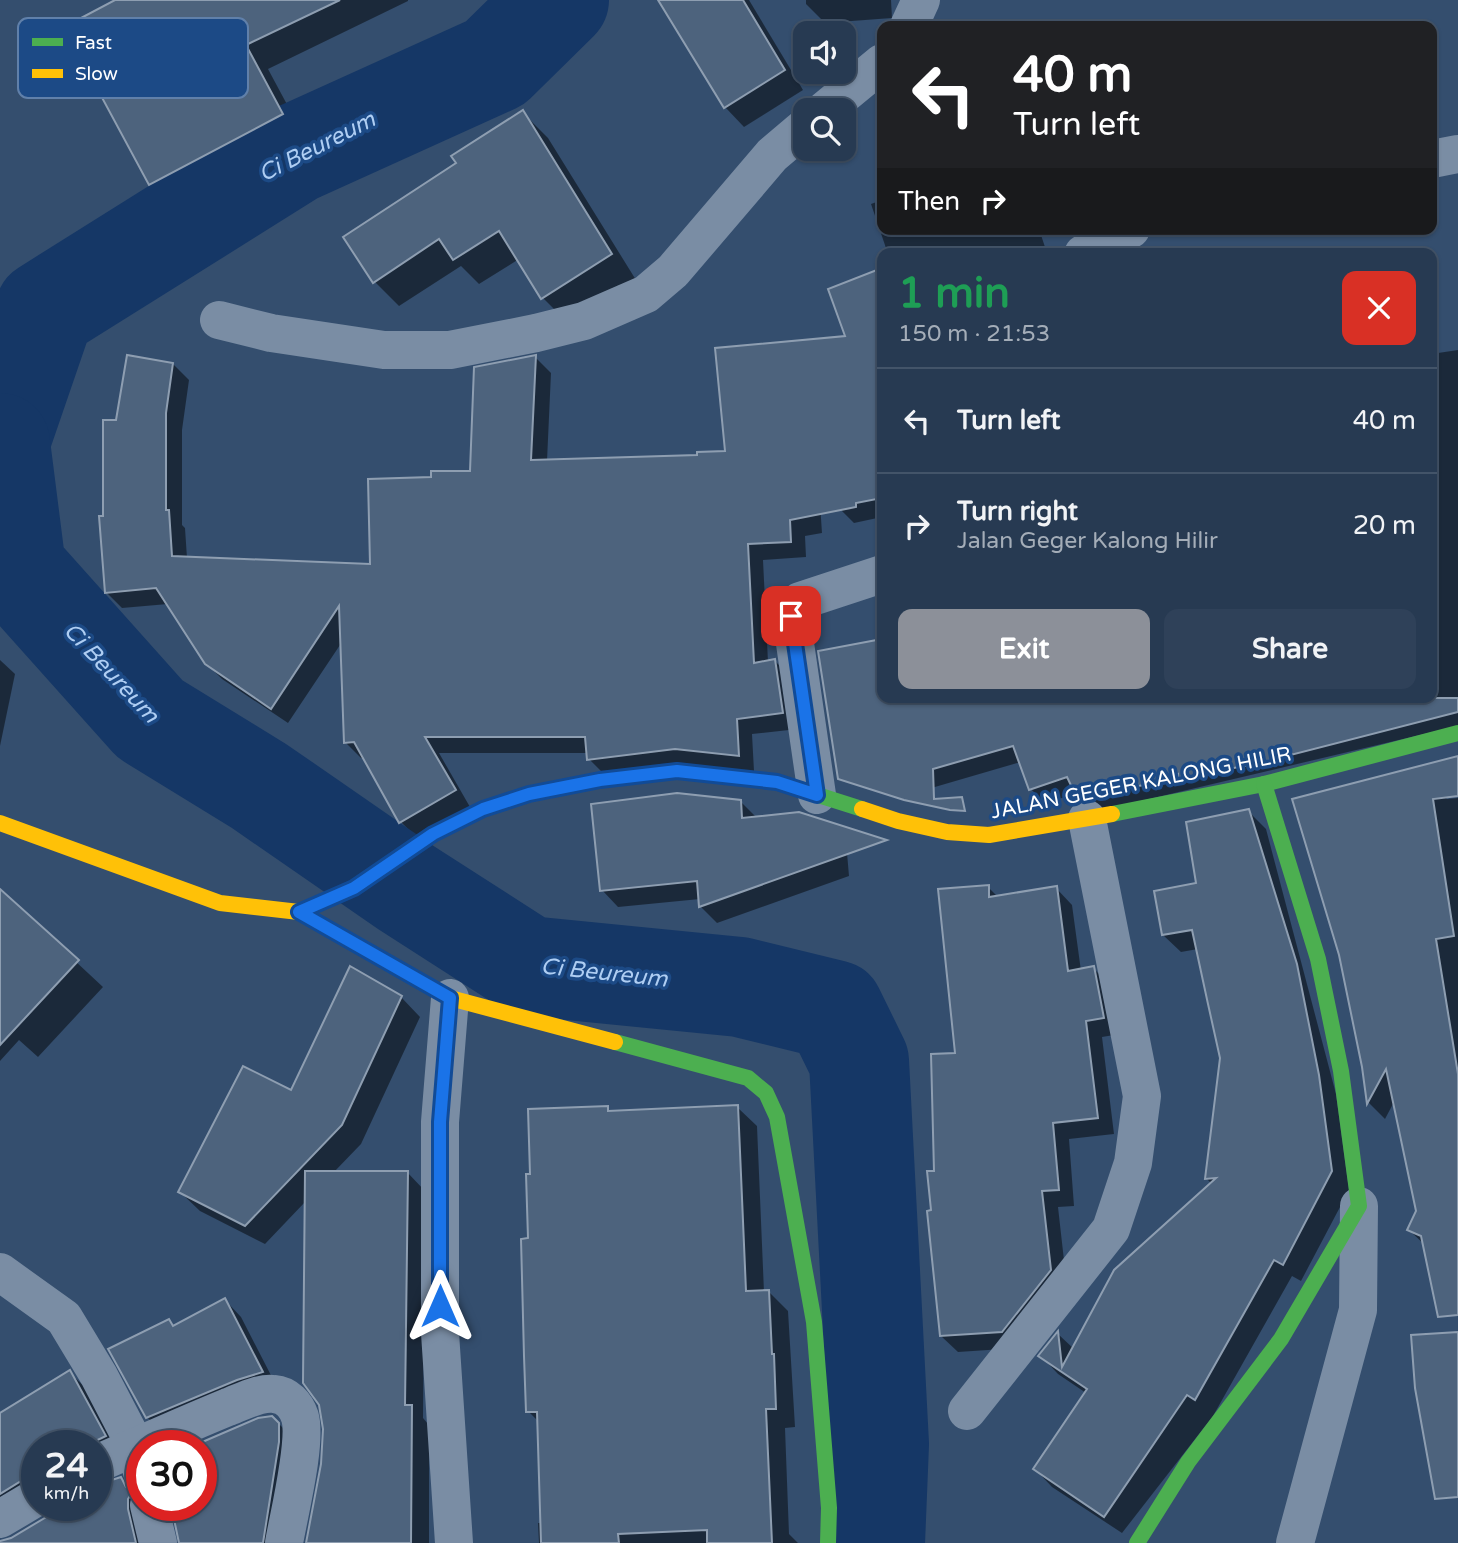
<!DOCTYPE html>
<html lang="en">
<head>
<meta charset="utf-8">
<style>
	:root { --surface:#273a52; --page:#2f4159; --text:#f1f3f6; --muted:#a4adb8; --line:#435469; --accent:#8c9099 }
	body { margin:0; font-family:"Varela Round",sans-serif; background:var(--page); color:var(--text); height:100vh; display:flex; flex-direction:column; font-size:26px; white-space:nowrap }
	* { box-sizing:border-box; margin:0 }
	p { font-size:23px; color:var(--muted) }
	.icon { flex:none; width:38px; height:38px; fill:none; stroke:currentColor; stroke-width:2; stroke-linecap:round; stroke-linejoin:round }
	.map { position:relative; flex:1; overflow:hidden }
	.sheet { position:absolute; left:877px; top:248px; width:560px; height:455px; display:flex; flex-direction:column; background:var(--surface); border-radius:14px; box-shadow:0 2px 5px #0004,0 0 0 2px var(--line) }
	.sheet>* { flex:none }
	.top-card { position:absolute; left:877px; top:21px; width:560px; height:214px; border-radius:14px; box-shadow:0 2px 5px #0004,0 0 0 2px var(--line); background:#202124; color:#fff; overflow:hidden }
	.controls { position:absolute; left:793px; top:21px; display:grid; gap:14px }
	.controls a { display:grid; place-items:center; width:63px; height:63px; border-radius:14px; background:var(--surface); box-shadow:0 2px 5px #0004,0 0 0 2px var(--line); font-size:35px }
	.speed { position:absolute; left:21px; top:1430px; display:flex; gap:14px; font-size:35px; font-weight:700; text-align:center }
	.speed>* { display:grid; place-content:center; width:91px; height:91px; border-radius:50%; background:var(--surface); box-shadow:0 2px 5px #0004,0 0 0 2px var(--line); line-height:1 }
	.speed small { font-size:18px; font-weight:400 }
	.speed .limit { border:10px solid #d22; background:#fff; color:#111 }
	.pin { position:absolute; display:grid; place-items:center; width:60px; height:60px; color:#fff; margin:-30px; border-radius:14px; box-shadow:0 4px 10px #0006 }
	.me { position:absolute; width:77px; margin:-38px; rotate:0deg; stroke-linejoin:round; filter:drop-shadow(0 0 5px #0008) }
	.turn { display:flex; align-items:center; gap:24px; height:147px; padding:0 21px; font-size:32px }
	.turn .icon { width:91px; height:91px; stroke-width:2.5 }
	.turn b { display:block; font-size:49px; line-height:60px }
	.then { display:flex; align-items:center; height:66px; padding:0 21px; background:#0003; gap:14px; font-size:26px }
	.round { display:grid; place-items:center; flex:none; width:74px; height:74px; border-radius:14px; background:var(--page) }
	.overview { display:flex; align-items:center; justify-content:space-between; height:119px; padding:0 21px }
	h1 { font-size:42px; font-weight:700; line-height:52px; color:#1e9e55 }
	.primary-button { display:flex; gap:14px; margin-top:auto; padding:14px 21px }
	.primary-button a { flex:1; height:80px; border-radius:14px; background:var(--accent); color:#fff; font-size:28px; font-weight:700; line-height:80px; text-align:center }
	.primary-button a+a { background:var(--page); color:var(--text) }
	ul { padding:0; list-style:none }
	li { display:flex; align-items:center; gap:21px; height:105px; padding:0 21px; border-top:2px solid var(--line) }
	li div { flex:1 }
	li b { display:block; font-size:26px }
	li em { font-style:normal }
	.map>svg:first-child { display:block }
</style>
</head>
<body>
<div class="map">
<svg width="1458" height="1543" viewBox="0 0 1458 1543">
	<rect width="100%" height="100%" fill="#344e6e"/>
	<g fill="#0007">
		<polygon points="119,0 408,0 408,1 268,69 305,138 174,208 151,184"/>
		<polygon points="671,0 749,0 803,90 744,127 725,107"/>
		<polygon points="806,0 891,0 892,18 825,23 806,4"/>
		<polygon points="523,113 548,138 636,280 568,323 543,298 519,259 479,284 461,266 399,306 374,281 459,164"/>
		<polygon points="882,200 882,229 1039,229 1046,250 1034,254 888,254 871,204"/>
		<polygon points="882,281 882,517 854,523 838,507 820,503 822,533 805,536 806,557 763,560 768,662 775,661 791,677 798,729 752,734 754,771 605,775 589,759 588,753 439,753 470,807 417,838 401,822 364,758 361,758 345,742 342,642 288,723 222,679 205,662 168,604 122,608 106,592 105,518 118,422 173,364 189,380 182,430 182,525 185,528 187,558 372,565 433,479 472,473 535,357 551,373 547,461 698,457 726,452 847,337"/>
		<polygon points="1432,349 1438,353 1458,350 1458,726 1094,812 1076,793 1045,804 1031,789 1021,762 928,789 892,698 1432,698"/>
		<polygon points="879,600 882,600 882,618"/>
		<polygon points="0,660 15,674 0,746"/>
		<polygon points="1429,780 1447,799 1458,798 1458,1261 1427,1247 1409,1230 1418,1212 1394,1102 1385,1119 1369,1103 1364,1066"/>
		<polygon points="741,802 757,818 846,841 849,876 717,923 700,906 700,899 618,907 602,890"/>
		<polygon points="1248,811 1266,829 1336,1094 1349,1190 1301,1281 1292,1276 1213,1416 1122,1533 1052,1487 1035,1469 1086,1393 1058,1374 1041,1356 1058,1334 1074,1349 1119,1264 1123,1264 1212,1184 1206,1178 1222,1058 1198,949 1181,952 1163,935"/>
		<polygon points="988,887 998,897 1056,888 1072,905 1081,971 1093,968 1110,985 1120,1034 1102,1037 1114,1134 1069,1139 1074,1206 1058,1207 1067,1287 1018,1348 958,1352 941,1336 933,1212 936,1172"/>
		<polygon points="0,891 103,987 38,1057 19,1040 0,1061"/>
		<polygon points="401,997 420,1017 361,1144 334,1172 407,1172 425,1191 423,1418 429,1425 429,1543 308,1543 325,1444 306,1201 265,1244 200,1211 180,1192"/>
		<polygon points="737,1107 757,1126 764,1292 769,1292 788,1311 795,1427 785,1428 789,1534 798,1543 539,1543 538,1523 543,1523 540,1423 528,1411 532,1175 607,1108 612,1112"/>
		<polygon points="225,1300 241,1317 278,1389 164,1434 147,1417 169,1321 175,1327"/>
		<polygon points="69,1372 88,1390 122,1454 96,1446 37,1446 37,1500 0,1525 0,1415"/>
		<polygon points="273,1418 292,1437 283,1543 181,1543 173,1505 201,1505"/>
		<polygon points="120,1479 139,1497 148,1543 0,1543 11,1540 49,1517 58,1505 96,1505"/>
	</g>
	<g fill="none" stroke-linecap="round" stroke-linejoin="round">
		<g stroke="#153766" stroke-width="100">
			<polyline points="0,441 45,310 294,154 495,63 559,0"/>
			<polyline points="0,443 16,569 150,719 259,786 405,887 528,966 740,987 834,1010 859,1061 879,1444 875,1543"/>
		</g>
	</g>
	<g fill="#4d637d" stroke="#8e9eb1" stroke-width="2">
		<polygon points="115,0 340,0 246,45 283,114 149,185 64,27"/>
		<polygon points="658,0 743,0 785,70 724,108"/>
		<polygon points="523,110 612,254 541,299 499,231 453,260 439,239 373,283 343,237 456,163 451,156"/>
		<polygon points="882,268 882,498 856,503 856,507 790,520 791,542 748,544 754,663 775,659 783,713 737,719 739,756 675,749 587,760 585,737 425,737 456,790 399,823 354,742 344,743 339,606 271,709 205,664 156,588 105,593 99,516 103,516 103,420 116,420 127,355 173,363 166,413 166,510 169,510 172,556 370,564 368,479 431,477 431,471 470,471 474,367 536,355 531,460 697,455 697,452 725,451 715,348 845,336 828,289"/>
		<polygon points="882,639 882,698 1458,698 1458,712 1259,763 1178,779 1178,774 1159,782 1077,798 1067,777 1029,790 1013,746 933,769 934,799 962,797 965,811 950,810 904,800 838,779 818,651"/>
		<polygon points="1458,756 1458,796 1433,799 1454,936 1436,939 1458,1074 1458,1315 1438,1317 1421,1236 1407,1230 1416,1211 1386,1069 1367,1104 1362,1067 1339,955 1292,799"/>
		<polygon points="677,793 741,800 742,818 799,812 887,840 699,907 697,881 600,891 591,804"/>
		<polygon points="1249,809 1297,964 1319,1075 1332,1171 1283,1265 1274,1260 1195,1400 1187,1395 1104,1517 1033,1469 1087,1389 1038,1356 1058,1331 1062,1367 1114,1270 1216,1178 1205,1179 1220,1058 1208,1004 1192,930 1162,935 1154,891 1196,883 1186,822"/>
		<polygon points="989,885 989,897 1057,886 1068,971 1094,966 1104,1018 1086,1021 1098,1118 1053,1123 1059,1190 1042,1191 1051,1270 1002,1332 940,1336 927,1211 931,1210 927,1171 934,1171 931,1054 955,1053 938,889"/>
		<polygon points="0,889 79,960 0,1045"/>
		<polygon points="350,966 402,996 342,1125 245,1226 178,1192 243,1066 291,1090"/>
		<polygon points="738,1105 746,1291 769,1290 772,1354 774,1354 776,1409 766,1409 772,1543 707,1543 707,1530 618,1534 619,1543 541,1543 537,1412 526,1412 524,1356 521,1239 528,1238 526,1174 530,1174 528,1109 608,1106 608,1111"/>
		<polygon points="305,1171 408,1171 405,1405 412,1405 411,1543 306,1543 321,1464 323,1429 319,1405 303,1383"/>
		<polygon points="225,1298 263,1372 237,1380 146,1418 108,1349 169,1319 173,1326"/>
		<polygon points="1458,1332 1458,1497 1435,1499 1415,1388 1411,1335"/>
		<polygon points="70,1370 106,1436 85,1446 37,1446 37,1475 26,1478 0,1494 0,1413"/>
		<polygon points="272,1416 279,1423 279,1442 263,1543 179,1543 171,1505 201,1505 201,1446 193,1446 258,1418"/>
		<polygon points="121,1477 126,1487 133,1491 128,1499 128,1509 136,1543 0,1543 0,1541 11,1538 48,1516 57,1505 96,1505 96,1485"/>
	</g>
	<g fill="none" stroke-linecap="round" stroke-linejoin="round">
		<g stroke="#7a8da4" stroke-width="38">
			<polyline points="909,26 921,0"/>
			<polyline points="825,110 882,63"/>
			<polyline points="1432,159 1458,154"/>
			<polyline points="1083,254 1117,233 1131,229"/>
			<polyline points="219,320 271,333 384,350 450,350 536,333 584,321 646,294 673,271 772,155 805,127"/>
			<polyline points="817,795 791,616 800,601 882,574"/>
			<polyline points="450,998 440,1122 440,1333 454,1543"/>
			<polyline points="0,1272 64,1318 99,1376 136,1447 142,1472"/>
			<polyline points="967,1411 1111,1229 1133,1163 1142,1096 1087,819"/>
			<path d="M96,1464C140,1445 184,1425 228,1407C242,1402 259,1392 274,1394C287,1395 296,1405 300,1417C307,1442 289,1514 284,1543"/>
			<polyline points="149,1505 158,1543"/>
			<polyline points="0,1519 37,1497"/>
			<polyline points="1295,1543 1358,1310 1359,1206"/>
		</g>
		<g stroke="#4caf50" stroke-width="16">
			<polyline points="1112,814 1264,784 1458,733"/>
			<polyline points="333,897 354,888 433,834 483,809 529,794 600,780 677,771 777,782 862,809"/>
			<polyline points="615,1042 748,1078 766,1093 777,1117 814,1322 829,1508 828,1543"/>
			<polyline points="1137,1543 1188,1462 1281,1339 1359,1206 1341,1071 1318,959 1264,784"/>
		</g>
		<g stroke="#ffc107" stroke-width="16">
			<polyline points="862,809 898,821 947,832 989,835 1112,814"/>
			<polyline points="0,823 220,903 299,912 333,897"/>
			<polyline points="299,912 450,998 615,1042"/>
		</g>
	</g>
	<g fill="none" stroke-linecap="round" stroke-linejoin="round">
		<defs>
			<polyline id="route" points="440,1306 440,1122 450,998 299,912 354,888 433,834 483,809 529,794 600,780 677,771 777,782 817,795 791,616"/>
		</defs>
		<use href="#route" stroke="#114b97" stroke-width="18"/>
		<use href="#route" stroke="#1a73e8" stroke-width="12"/>
	</g>
	<g text-anchor="middle" dominant-baseline="central" stroke-width="7" stroke-linejoin="round" paint-order="stroke">
		<g font-size="21" fill="#fff" stroke="#1c4a86">
			<text transform="translate(1141 783) rotate(-11)">JALAN GEGER KALONG HILIR</text>
		</g>
		<g font-size="23" font-style="italic" fill="#afcef3" stroke="#1c4a86">
			<text transform="translate(317 147) rotate(-27)">Ci Beureum</text>
			<text transform="translate(111 673) rotate(47)">Ci Beureum</text>
			<text transform="translate(604 973) rotate(6)">Ci Beureum</text>
		</g>
	</g>
	<rect x="18" y="18" width="230" height="80" rx="10" fill="#1c4a86" stroke="#6080aa" stroke-width="2"/>
	<rect x="32" y="38" width="31" height="8" fill="#4caf50"/>
	<rect x="32" y="69" width="31" height="9" fill="#ffc107"/>
	<g font-size="19" fill="#fff">
		<text x="75" y="49">Fast</text>
		<text x="75" y="80">Slow</text>
	</g>
</svg>
<div class="controls">
<a><svg class="icon" aria-label="sound" viewBox="0 0 24 24"><path d="M4 9h4l5-4v14l-5-4H4zM17 9q2 3 0 6"/></svg></a>
<a><svg class="icon" aria-label="search" viewBox="0 0 24 24"><circle cx="10" cy="10" r="6"/><path d="M15 15l6 6"/></svg></a>
</div>
<div class="speed"><div>24<small>km/h</small></div><div class="limit">30</div></div>
<div class="pin" style="left:791px;top:616px;background:#d93025"><svg class="icon" aria-label="arrive" viewBox="0 0 24 24"><path d="M6 21V4h12l-3 4 3 4H6"/></svg></div>
<svg class="me" style="left:440px;top:1306px" viewBox="-20 -20 40 40"><path d="M0-17L14 15 0 8-14 15z" fill="#1a73e8" stroke="#fff" stroke-width="4"/></svg>
<div class="top-card">
<div class="turn"><svg class="icon" aria-label="left" viewBox="0 0 24 24"><path d="M17 20v-9H6M10 6l-5 5 5 5"/></svg><div><b>40 m</b>Turn left</div></div>
<div class="then">Then<svg class="icon" aria-label="right" viewBox="0 0 24 24"><path d="M7 20v-9h11M14 6l5 5-5 5"/></svg></div>
</div>
<section class="sheet">
<div class="overview"><div><h1>1 min</h1><p>150 m · 21:53</p></div><a class="round" style="background:#d93025;color:#fff"><svg class="icon" aria-label="close" viewBox="0 0 24 24"><path d="M6 6l12 12M18 6L6 18"/></svg></a></div>
<ul>
<li><svg class="icon" aria-label="left" viewBox="0 0 24 24"><path d="M17 20v-9H6M10 6l-5 5 5 5"/></svg><div><b>Turn left</b></div><em>40 m</em></li>
<li><svg class="icon" aria-label="right" viewBox="0 0 24 24"><path d="M7 20v-9h11M14 6l5 5-5 5"/></svg><div><b>Turn right</b><p>Jalan Geger Kalong Hilir</p></div><em>20 m</em></li>
</ul>
<div class="primary-button"><a>Exit</a><a>Share</a></div>
</section>
</div>
</body>
</html>
